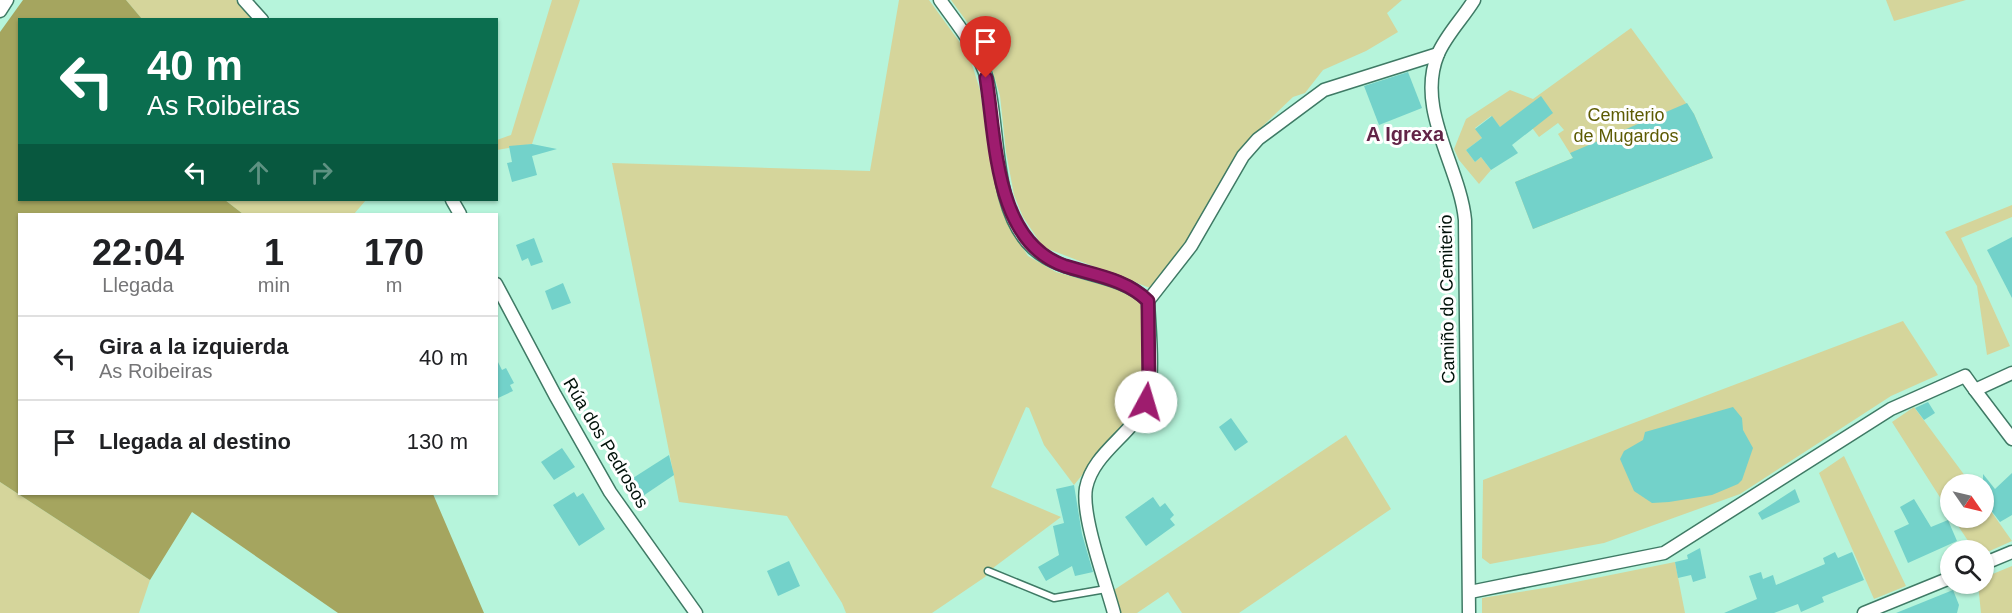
<!DOCTYPE html>
<html lang="es">
<head>
<meta charset="utf-8">
<style>
	:root { --surface:#fff; --page:#f2f2f2; --text:#202124; --muted:#757577; --line:#e0e0e0 }
	body { margin:0; font-family:Arial,sans-serif; background:var(--page); color:var(--text); height:100vh; display:flex; flex-direction:column; font-size:22px; white-space:nowrap }
	* { box-sizing:border-box; margin:0 }
	p { font-size:20px; color:var(--muted) }
	.icon { flex:none; width:33px; height:33px; fill:none; stroke:currentColor; stroke-width:2; stroke-linecap:round; stroke-linejoin:round }
	.map { position:relative; flex:1; overflow:hidden }
	.drawer { position:absolute; left:18px; top:213px; width:480px; height:282px; display:flex; flex-direction:column; background:var(--surface); border-radius:0px; box-shadow:0 2px 4px #0004 }
	.drawer>* { flex:none }
	.hud { position:absolute; left:18px; top:18px; width:480px; height:183px; border-radius:0px; box-shadow:0 2px 4px #0004; background:#0b6e4f; color:#fff; overflow:hidden }
	.needle { width:39px; rotate:124deg }
	.fabs { position:absolute; left:1940px; top:474px; display:grid; gap:12px }
	.fabs a { display:grid; place-items:center; width:54px; height:54px; border-radius:50%; background:var(--surface); box-shadow:0 2px 4px #0004; font-size:30px }
	.pin { position:absolute; display:grid; place-items:center; width:51px; height:51px; color:#fff; margin:-62px -26px; border-radius:50% 50% 50% 0; rotate:-45deg; box-shadow:0 0 6px #0007 }
	.pin .icon { rotate:45deg }
	.me { position:absolute; width:66px; margin:-33px; rotate:6deg; stroke-linejoin:round; filter:drop-shadow(0 0 4px #0008) }
	.turn { display:flex; align-items:center; gap:21px; height:126px; padding:0 30px; font-size:27px }
	.turn .icon { width:78px; height:78px; stroke-width:2.5 }
	.turn b { display:block; font-size:42px; line-height:51px }
	.lanes { display:flex; align-items:center; height:57px; padding:0 30px; background:#0003; justify-content:center; gap:30px; direction:ltr }
	.lanes .off { opacity:.35 }
	.eta { display:flex; justify-content:space-evenly; align-items:center; height:102px; text-align:center }
	.eta b { font-size:36px; font-weight:700; line-height:42px }
	ul { padding:0; list-style:none }
	li { display:flex; align-items:center; gap:18px; height:84px; padding:0 30px; border-top:2px solid var(--line) }
	li div { flex:1 }
	li b { display:block; font-size:22px }
	li em { font-style:normal }
	.map>svg:first-child { display:block }
</style>
</head>
<body>
<div class="map">
<svg width="2012" height="613" viewBox="0 0 2012 613">
	<rect width="100%" height="100%" fill="#b6f4db"/>
	<g fill="#d5d59b">
		<polygon points="126,0 236,0 253,19 142,19"/>
		<polygon points="552,0 580,0 532,144 497,150 497,140 511,135"/>
		<polygon points="899,0 929,0 969,55 980,90 994,181 1006,221 1028,256 1056,272 1125,291 1140,303 1145,320 1142,392 1134,411 1074,485 1044,445 1029,408 1026,407 991,487 1061,517 993,568 985,577 932,613 846,613 842,603 787,516 679,502 612,163 870,171"/>
		<polygon points="951,0 1402,0 1387,13 1398,32 1366,51 1323,70 1305,93 1293,97 1244,144 1179,255 1150,288 1043,247 1023,217 1014,195 1006,152 1000,96 986,48"/>
		<polygon points="1886,0 1966,0 1894,21"/>
		<polygon points="1631,28 1694,114 1713,158 1533,229 1515,182 1573,158 1558,134 1564,130 1558,123 1539,137 1533,129 1500,127 1491,116 1475,128 1482,138 1466,150 1475,162 1481,157 1491,170 1479,184 1459,160 1454,149 1466,119 1510,90 1533,99"/>
		<polygon points="225,200 366,200 354,214 243,214"/>
		<polygon points="2012,205 2012,217 1961,238 2010,346 1987,355 1977,286 1945,232"/>
		<polygon points="1903,321 1938,375 1891,396 1740,494 1604,543 1490,564 1482,558 1483,480"/>
		<polygon points="1914,407 1971,484 1950,484 1950,513 1892,422"/>
		<polygon points="1346,435 1391,509 1239,613 1182,613 1168,592 1137,613 1120,613 1114,590"/>
		<polygon points="1844,456 1906,586 1874,599 1819,473"/>
		<polygon points="0,482 150,580 139,613 0,613"/>
		<polygon points="1983,500 2012,541 1983,554 1983,550 1974,550 1953,518 1983,518"/>
		<polygon points="1675,562 1685,613 1482,613 1482,598 1551,587"/>
		<polygon points="2012,566 2012,613 1981,613 1978,584 1983,584 1983,578"/>
	</g>
	<polygon fill="#a5a55f" points="23,0 126,0 142,19 20,20 20,200 225,200 243,214 20,214 20,494 433,494 484,613 338,613 192,512 150,580 0,482 0,32"/>
	<g fill="#73d2ca">
		<polygon points="1408,72 1422,108 1379,125 1364,86"/>
		<polygon points="1541,96 1553,113 1512,145 1518,153 1491,170 1481,157 1475,162 1466,150 1482,138 1475,129 1492,116 1500,127"/>
		<polygon points="1687,103 1694,114 1713,158 1533,229 1515,182 1573,158 1570,153"/>
		<polygon points="532,144 557,149 532,156 537,175 512,182 507,163 512,162 509,146"/>
		<polygon points="2012,237 2012,298 1987,250"/>
		<polygon points="534,238 543,262 531,266 528,258 522,261 516,245"/>
		<polygon points="563,283 571,303 552,310 545,291"/>
		<polygon points="496,358 502,370 506,368 514,383 510,385 513,391 496,399"/>
		<polygon points="1928,402 1935,413 1924,420 1915,408"/>
		<polygon points="1733,407 1742,418 1743,430 1753,448 1742,480 1738,484 1712,495 1669,502 1652,503 1634,491 1620,459 1624,451 1643,440 1645,432"/>
		<polygon points="1231,418 1248,442 1235,451 1219,427"/>
		<polygon points="562,448 575,467 554,480 541,462"/>
		<polygon points="669,455 674,475 634,502 622,485"/>
		<polygon points="2012,473 2012,515 2000,522 1983,500 1983,474 1995,489"/>
		<polygon points="1074,485 1082,534 1093,572 1075,576 1072,566 1046,581 1038,567 1059,555 1053,526 1064,523 1056,489"/>
		<polygon points="1795,489 1800,502 1762,520 1758,513"/>
		<polygon points="574,492 577,497 583,493 605,529 579,546 553,505"/>
		<polygon points="1153,497 1160,507 1165,503 1174,515 1170,519 1175,525 1146,546 1125,517"/>
		<polygon points="1914,499 1931,527 1948,520 1957,541 1908,563 1894,531 1909,524 1900,507"/>
		<polygon points="1700,548 1706,578 1693,582 1691,575 1678,578 1675,562 1688,559 1687,555"/>
		<polygon points="1835,552 1838,558 1852,552 1864,580 1822,597 1824,602 1801,612 1798,604 1774,613 1724,613 1757,599 1749,576 1761,572 1763,579 1773,575 1776,585 1825,564 1823,558"/>
		<polygon points="789,561 800,586 778,596 767,571"/>
		<polygon points="1953,590 1959,605 1957,613 1896,613"/>
	</g>
	<g fill="none" stroke-linecap="round" stroke-linejoin="round">
		<defs>
			<polyline id="lane" points="988,571 1054,598 1106,589"/>
			<g id="street">
				<polyline points="244,0 262,20"/>
				<path d="M940,0C957,24 979,50 987,79C1000,129 992,210 1033,248C1066,278 1117,270 1148,301"/>
				<polyline points="0,11 7,0"/>
				<polyline points="452,200 460,214"/>
				<polyline points="496,284 555,395 610,492 696,613"/>
				<polyline points="1148,301 1191,246 1243,156 1258,139 1324,90 1438,54"/>
				<polyline points="2012,373 1975,390 2012,439"/>
				<polyline points="1983,564 2012,552"/>
				<polyline points="1470,592 1664,553 1891,409 1965,376 1975,390"/>
				<path d="M1114,613C1106,583 1081,516 1086,488C1093,452 1134,434 1146,402C1155,379 1149,326 1148,301"/>
				<path d="M1469,613L1465,220C1460,167 1415,109 1438,54C1446,35 1463,18 1474,0"/>
				<polyline points="1864,613 1950,578"/>
			</g>
		</defs>
		<use href="#lane" stroke="#3f7a65" stroke-width="9"/>
		<use href="#street" stroke="#3f7a65" stroke-width="15"/>
		<use href="#lane" stroke="#fff" stroke-width="6"/>
		<use href="#street" stroke="#fff" stroke-width="12"/>
	</g>
	<g fill="none" stroke-linecap="round" stroke-linejoin="round">
		<defs>
			<path id="route" d="M986,78C996,139 994,242 1065,266C1094,275 1126,279 1148,301L1149,389L1146,402"/>
		</defs>
		<use href="#route" stroke="#671248" stroke-width="15"/>
		<use href="#route" stroke="#9e1c6e" stroke-width="10"/>
	</g>
	<g text-anchor="middle" dominant-baseline="central" stroke-width="6" stroke-linejoin="round" paint-order="stroke">
		<g font-size="18" fill="#5d5b04" stroke="#fff">
			<text x="1626" y="115">Cemiterio<tspan x="1626" dy="21">de Mugardos</tspan></text>
		</g>
		<g font-size="18" fill="#001109" stroke="#fff">
			<text transform="translate(1447 299) rotate(-91)">Camiño do Cemiterio</text>
			<text transform="translate(606 443) rotate(59)">Rúa dos Pedrosos</text>
		</g>
		<g font-size="20" font-weight="bold" fill="#622447" stroke="#fff">
			<text x="1405" y="134">A Igrexa</text>
		</g>
	</g>
</svg>
<div class="fabs">
<a><svg class="needle" viewBox="-14 -14 28 28"><path d="M0-13l5 13h-10z" fill="#e53935"/><path d="M0 13l5-13h-10z" fill="#757577"/></svg></a>
<a><svg class="icon" aria-label="search" viewBox="0 0 24 24"><circle cx="10" cy="10" r="6"/><path d="M15 15l6 6"/></svg></a>
</div>
<div class="pin" style="left:986px;top:78px;background:#d93025"><svg class="icon" aria-label="arrive" viewBox="0 0 24 24"><path d="M6 21V4h12l-3 4 3 4H6"/></svg></div>
<svg class="me" style="left:1146px;top:402px" viewBox="-20 -20 40 40"><circle r="19" fill="#fff"/><path d="M0-13L10 11 0 6-10 11z" fill="#9e1c6e"/></svg>
<div class="hud">
<div class="turn"><svg class="icon" aria-label="left" viewBox="0 0 24 24"><path d="M17 20v-9H6M10 6l-5 5 5 5"/></svg><div><b>40 m</b>As Roibeiras</div></div>
<div class="lanes"><svg class="icon" aria-label="left" viewBox="0 0 24 24"><path d="M17 20v-9H6M10 6l-5 5 5 5"/></svg><svg class="icon off" aria-label="ahead" viewBox="0 0 24 24"><path d="M12 20V5M6 11l6-6 6 6"/></svg><svg class="icon off" aria-label="right" viewBox="0 0 24 24"><path d="M7 20v-9h11M14 6l5 5-5 5"/></svg></div>
</div>
<section class="drawer">
<div class="eta">
<div><b>22:04</b><p>Llegada</p></div>
<div><b>1</b><p>min</p></div>
<div><b>170</b><p>m</p></div>
</div>
<ul>
<li><svg class="icon" aria-label="left" viewBox="0 0 24 24"><path d="M17 20v-9H6M10 6l-5 5 5 5"/></svg><div><b>Gira a la izquierda</b><p>As Roibeiras</p></div><em>40 m</em></li>
<li><svg class="icon" aria-label="arrive" viewBox="0 0 24 24"><path d="M6 21V4h12l-3 4 3 4H6"/></svg><div><b>Llegada al destino</b></div><em>130 m</em></li>
</ul>
</section>
</div>
</body>
</html>
